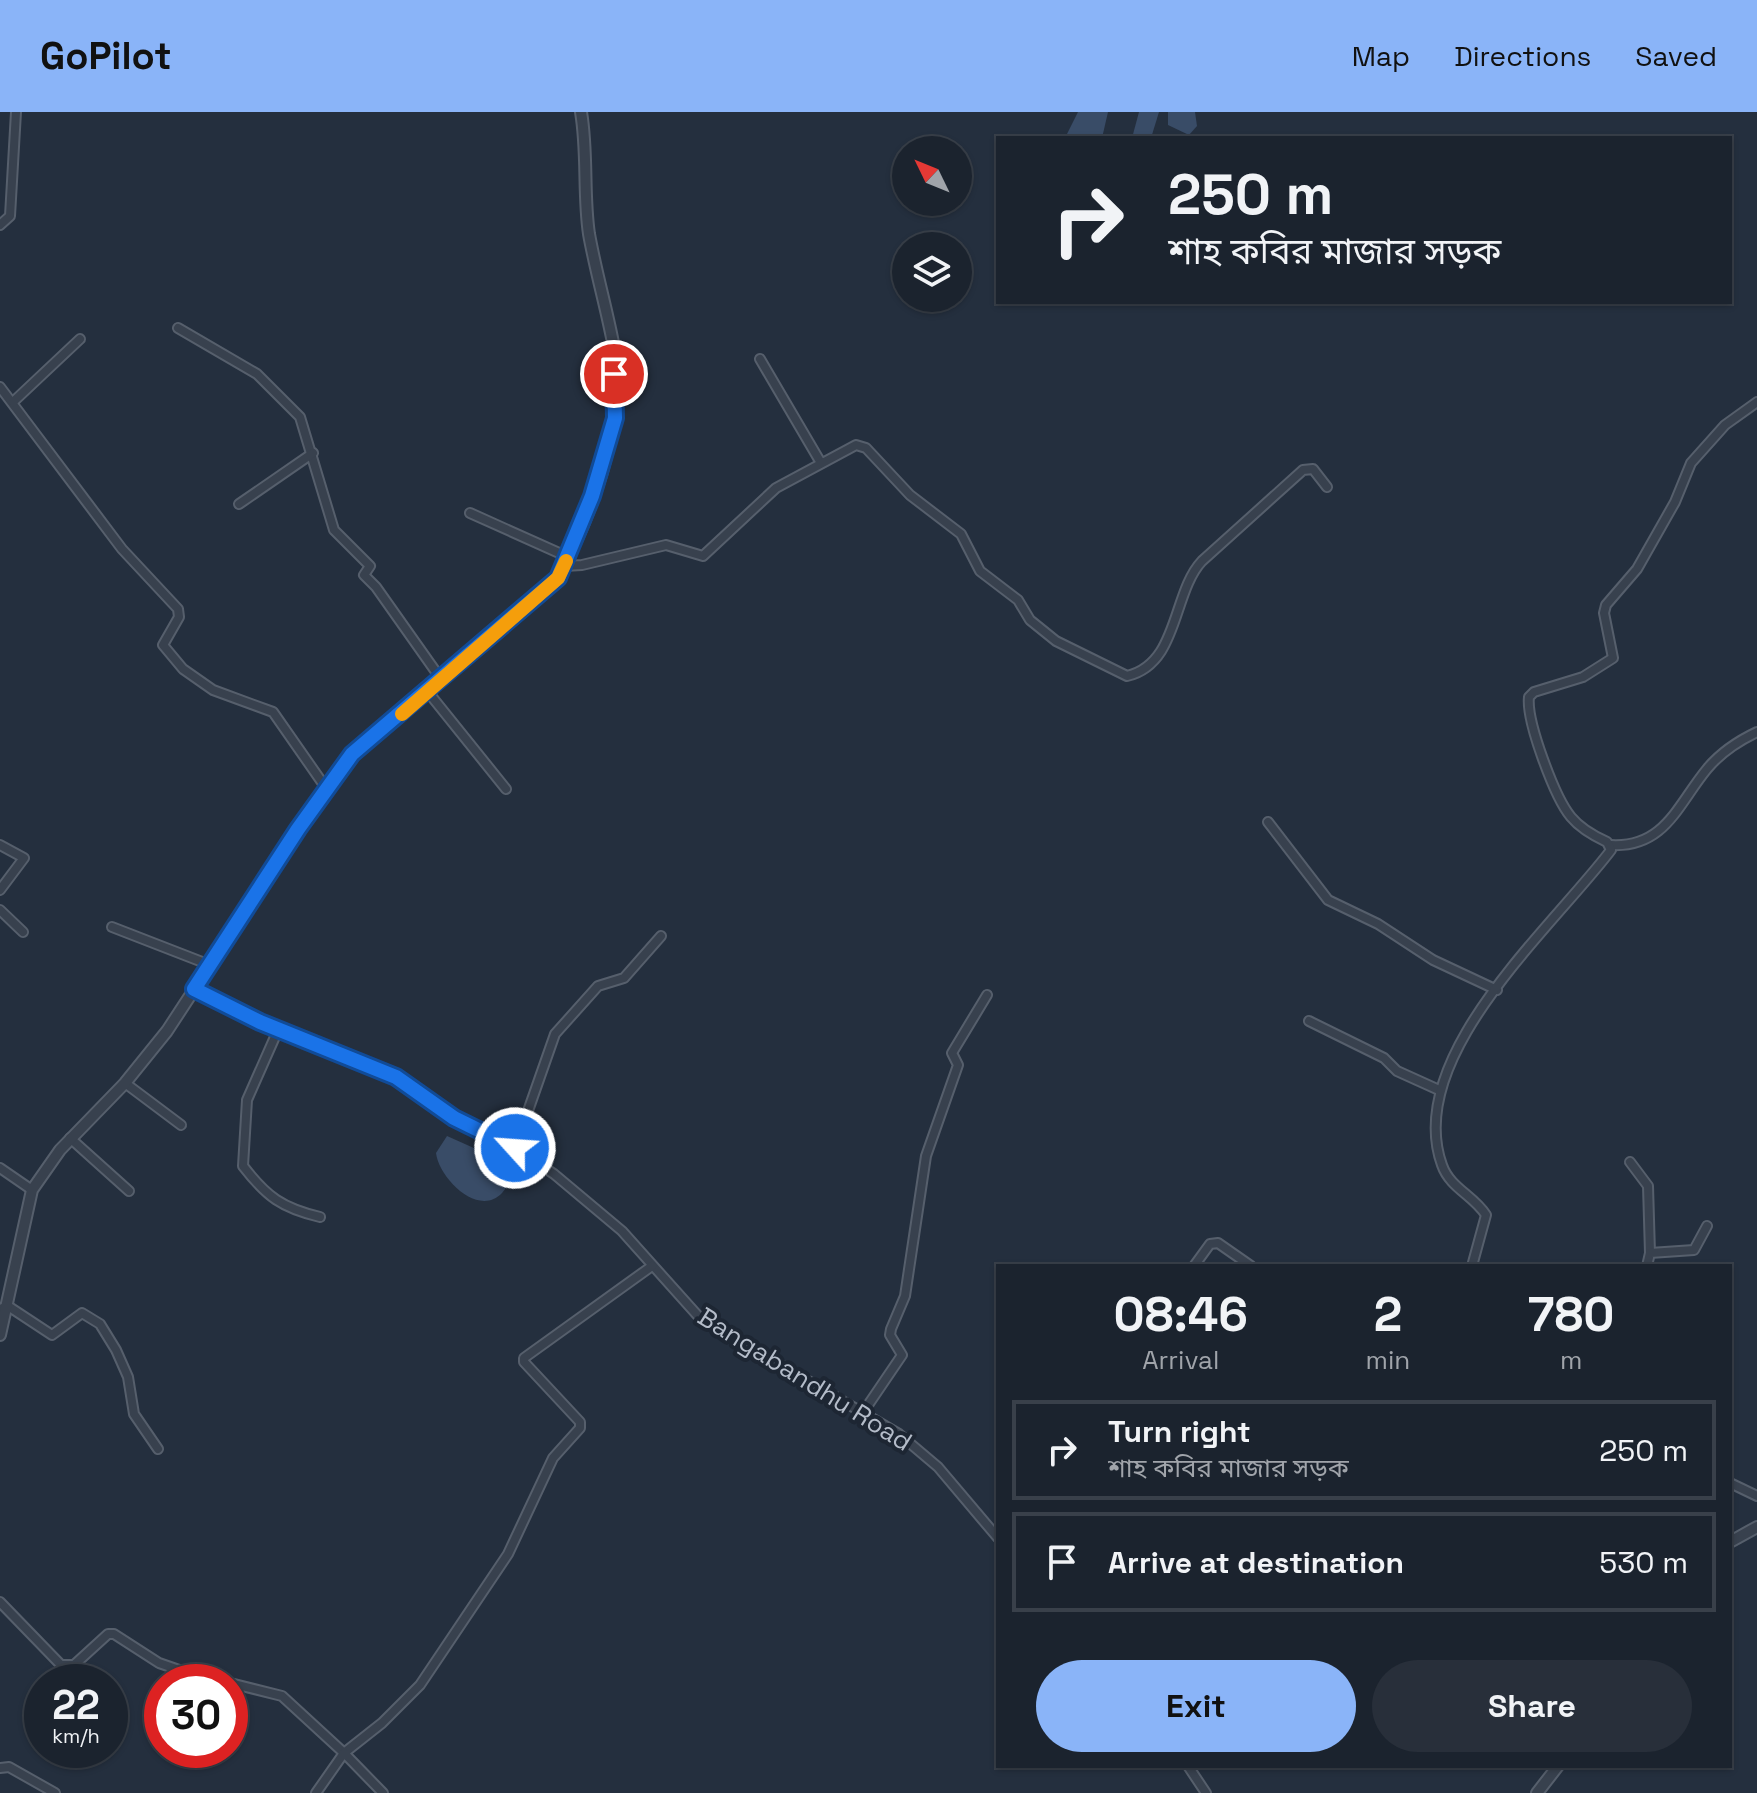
<!DOCTYPE html>
<html lang="en">
<head>
<meta charset="utf-8">
<style>
	:root { --surface:#1b232e; --page:#282f3a; --text:#f1f3f6; --muted:#a0a4aa; --line:#39404a; --accent:#8ab4f8 }
	body { margin:0; font-family:"Space Grotesk","Noto Sans Bengali",sans-serif; background:var(--page); color:var(--text); height:100vh; display:flex; flex-direction:column; font-size:30px; white-space:nowrap }
	* { box-sizing:border-box; margin:0 }
	p { font-size:26px; color:var(--muted) }
	.icon { flex:none; width:44px; height:44px; fill:none; stroke:currentColor; stroke-width:2; stroke-linecap:round; stroke-linejoin:round }
	.map { position:relative; flex:1; overflow:hidden }
	.drawer { position:absolute; left:996px; top:1152px; width:736px; height:504px; display:flex; flex-direction:column; background:var(--surface); border-radius:0px; box-shadow:0 2px 6px #0004,0 0 0 2px var(--line) }
	.drawer>* { flex:none }
	.top-card { position:absolute; left:996px; top:24px; width:736px; height:168px; border-radius:0px; box-shadow:0 2px 6px #0004,0 0 0 2px var(--line); background:#1b232e; color:var(--text); overflow:hidden }
	.needle { width:52px; rotate:313deg }
	.buttons { position:absolute; left:892px; top:24px; display:grid; gap:16px }
	.buttons a { display:grid; place-items:center; width:80px; height:80px; border-radius:50%; background:var(--surface); box-shadow:0 2px 6px #0004,0 0 0 2px var(--line); font-size:40px }
	.speed { position:absolute; left:24px; top:1552px; display:flex; gap:16px; font-size:40px; font-weight:700; text-align:center }
	.speed>* { display:grid; place-content:center; width:104px; height:104px; border-radius:50%; background:var(--surface); box-shadow:0 2px 6px #0004,0 0 0 2px var(--line); line-height:1 }
	.speed small { font-size:20px; font-weight:400 }
	.speed .limit { border:12px solid #d22; background:#fff; color:#111 }
	.pin { position:absolute; display:grid; place-items:center; width:68px; height:68px; color:#fff; margin:-34px; border:4px solid #fff; border-radius:50%; box-shadow:0 2px 8px #0007 }
	.me { position:absolute; width:88px; margin:-44px; rotate:296deg; stroke-linejoin:round; filter:drop-shadow(0 0 6px #0008) }
	.turn { display:flex; align-items:center; gap:28px; height:168px; padding:0 40px; font-size:36px }
	.turn .icon { width:104px; height:104px; stroke-width:2.5 }
	.turn b { display:block; font-size:56px; line-height:68px }
	.eta { display:flex; justify-content:space-evenly; align-items:center; height:136px; text-align:center }
	.eta b { font-size:48px; font-weight:700; line-height:56px }
	.action { display:flex; gap:16px; margin-top:auto; padding:16px 40px }
	.action a { flex:1; height:92px; border-radius:48px; background:var(--accent); color:#111; font-size:32px; font-weight:700; line-height:92px; text-align:center }
	.action a+a { background:var(--page); color:var(--text) }
	ul { padding:0; list-style:none }
	li { display:flex; align-items:center; gap:24px; height:100px; margin:0 16px 12px; padding:0 24px; border:4px solid var(--line); border-radius:0px }
	li div { flex:1 }
	li b { display:block; font-size:30px }
	li em { font-style:normal }
	header { display:flex; align-items:center; gap:48px; box-sizing:border-box; height:112px; padding:0 40px; background:var(--accent); color:#111 }
	header strong { font-size:38px }
	nav { display:flex; gap:44px; margin-inline-start:auto; font-size:28px }
	.map>svg:first-child { display:block }
</style>
</head>
<body>
<header>
<strong>GoPilot</strong>
<nav><a>Map</a><a>Directions</a><a>Saved</a></nav>
</header>
<div class="map">
<svg width="1757" height="1681" viewBox="0 0 1757 1681">
	<rect width="100%" height="100%" fill="#242f3e"/>
	<g fill="#394c67">
		<polygon points="1078,0 1108,0 1102,26 1065,26"/>
		<polygon points="1139,0 1159,0 1151,26 1132,26"/>
		<polygon points="1168,0 1195,0 1197,14 1189,23 1168,13"/>
		<path d="M447,1024L494,1045L511,1058C511,1068 508,1074 502,1081C478,1106 439,1066 436,1041Z"/>
	</g>
	<g fill="none" stroke-linecap="round" stroke-linejoin="round">
		<defs>
			<g id="minor">
				<polyline points="0,113 10,104 16,0"/>
				<polyline points="178,216 257,262 300,305 334,418 370,454 364,463 376,475 441,567"/>
				<polyline points="760,247 821,351"/>
				<polyline points="0,275 122,437 178,497 179,505 163,533 183,557 213,578 273,600 326,676"/>
				<polyline points="13,290 80,227"/>
				<polyline points="239,392 313,341"/>
				<polyline points="470,401 568,445"/>
				<path d="M564,454L582,453L666,433L703,444L776,376L856,333L866,336L910,383L961,422L980,459L1018,488L1030,508L1056,529L1127,564C1179,552 1172,481 1202,449L1303,358L1313,357L1327,375"/>
				<polyline points="428,580 506,677"/>
				<polyline points="1268,710 1328,788 1378,812 1433,848 1497,878"/>
				<polyline points="0,733 24,746 0,778"/>
				<path d="M1611,733C1665,736 1678,692 1707,657C1721,640 1738,629 1757,620"/>
				<polyline points="0,798 23,820"/>
				<polyline points="112,815 210,853"/>
				<polyline points="194,877 260,910 396,965 454,1006 515,1036 554,1062 622,1119 699,1205 899,1322 938,1355 998,1426"/>
				<polyline points="1309,909 1384,946 1397,959 1439,978"/>
				<path d="M278,918L247,988L243,1054C267,1085 282,1096 320,1105"/>
				<polyline points="125,971 181,1013"/>
				<polyline points="70,1026 129,1079"/>
				<polyline points="515,1036 555,922 598,874 624,866 661,824"/>
				<polyline points="1630,1050 1648,1074 1650,1141"/>
				<polyline points="0,1056 32,1078"/>
				<polyline points="1194,1154 1210,1132 1218,1131 1251,1154"/>
				<path d="M1472,1154L1486,1103C1473,1083 1450,1076 1442,1053C1403,945 1552,816 1611,738L1607,730C1594,724 1580,716 1571,705C1555,686 1526,609 1529,585L1534,580L1583,565L1613,546L1604,501L1606,493L1637,457L1675,390L1691,351L1725,313L1757,290"/>
				<polyline points="1647,1154 1650,1141 1694,1138 1707,1114"/>
				<polyline points="0,1197 8,1194 52,1223 82,1201 100,1212 116,1238 128,1265 134,1302 158,1337"/>
				<polyline points="864,1299 902,1243 890,1223 891,1217 905,1184 926,1044 958,953 952,941 987,883"/>
				<polyline points="1730,1371 1757,1384"/>
				<polyline points="0,1490 61,1553 74,1553 108,1522 114,1522 159,1551 182,1559 282,1584 344,1641 382,1611 420,1573 508,1442 553,1346 580,1316 580,1310 524,1250 524,1246 652,1154"/>
				<polyline points="1188,1654 1206,1681"/>
				<polyline points="0,1656 9,1655 55,1681"/>
				<polyline points="316,1681 344,1641 383,1681"/>
			</g>
			<g id="tertiary">
				<path d="M0,1223L32,1078L60,1038L125,971L167,919L326,676L352,642L558,466C593,399 625,313 614,236C607,198 596,161 589,122C583,82 588,41 581,0"/>
				<polyline points="1730,1430 1757,1415"/>
				<polyline points="1537,1681 1558,1654"/>
			</g>
		</defs>
		<use href="#minor" stroke="#565f6c" stroke-width="12"/>
		<use href="#tertiary" stroke="#565f6c" stroke-width="14"/>
		<use href="#minor" stroke="#38414e" stroke-width="8"/>
		<use href="#tertiary" stroke="#38414e" stroke-width="10"/>
	</g>
	<g fill="none" stroke-linecap="round" stroke-linejoin="round">
		<defs>
			<polyline id="route" points="515,1036 454,1006 396,965 260,910 194,877 298,717 352,642 558,466 592,384 615,306 614,262"/>
		</defs>
		<use href="#route" stroke="#114b97" stroke-width="20"/>
		<use href="#route" stroke="#1a73e8" stroke-width="14"/>
		<polyline stroke="#f59e0b" stroke-width="14" points="402,602 558,466 566,449"/>
	</g>
	<g text-anchor="middle" dominant-baseline="central" stroke-width="8" stroke-linejoin="round" paint-order="stroke">
		<g font-size="26" fill="#b4bcc9" stroke="#1d2633">
			<text transform="translate(805 1267) rotate(32)">Bangabandhu Road</text>
		</g>
	</g>
</svg>
<div class="buttons">
<a><svg class="needle" viewBox="-14 -14 28 28"><path d="M0-13l5 13h-10z" fill="#e53935"/><path d="M0 13l5-13h-10z" fill="#a0a4aa"/></svg></a>
<a><svg class="icon" aria-label="layers" viewBox="0 0 24 24"><path d="M12 4l9 5-9 5-9-5zM3 14l9 5 9-5"/></svg></a>
</div>
<div class="speed"><div>22<small>km/h</small></div><div class="limit">30</div></div>
<div class="pin" style="left:614px;top:262px;background:#d93025"><svg class="icon" aria-label="arrive" viewBox="0 0 24 24"><path d="M6 21V4h12l-3 4 3 4H6"/></svg></div>
<svg class="me" style="left:515px;top:1036px" viewBox="-20 -20 40 40"><circle r="17" fill="#1a73e8" stroke="#fff" stroke-width="3"/><path d="M0-11L8 9 0 5-8 9z" fill="#fff"/></svg>
<div class="top-card">
<div class="turn"><svg class="icon" aria-label="right" viewBox="0 0 24 24"><path d="M7 20v-9h11M14 6l5 5-5 5"/></svg><div><b>250 m</b>শাহ কবির মাজার সড়ক</div></div>
</div>
<section class="drawer">
<div class="eta">
<div><b>08:46</b><p>Arrival</p></div>
<div><b>2</b><p>min</p></div>
<div><b>780</b><p>m</p></div>
</div>
<ul>
<li><svg class="icon" aria-label="right" viewBox="0 0 24 24"><path d="M7 20v-9h11M14 6l5 5-5 5"/></svg><div><b>Turn right</b><p>শাহ কবির মাজার সড়ক</p></div><em>250 m</em></li>
<li><svg class="icon" aria-label="arrive" viewBox="0 0 24 24"><path d="M6 21V4h12l-3 4 3 4H6"/></svg><div><b>Arrive at destination</b></div><em>530 m</em></li>
</ul>
<div class="action"><a>Exit</a><a>Share</a></div>
</section>
</div>
</body>
</html>
